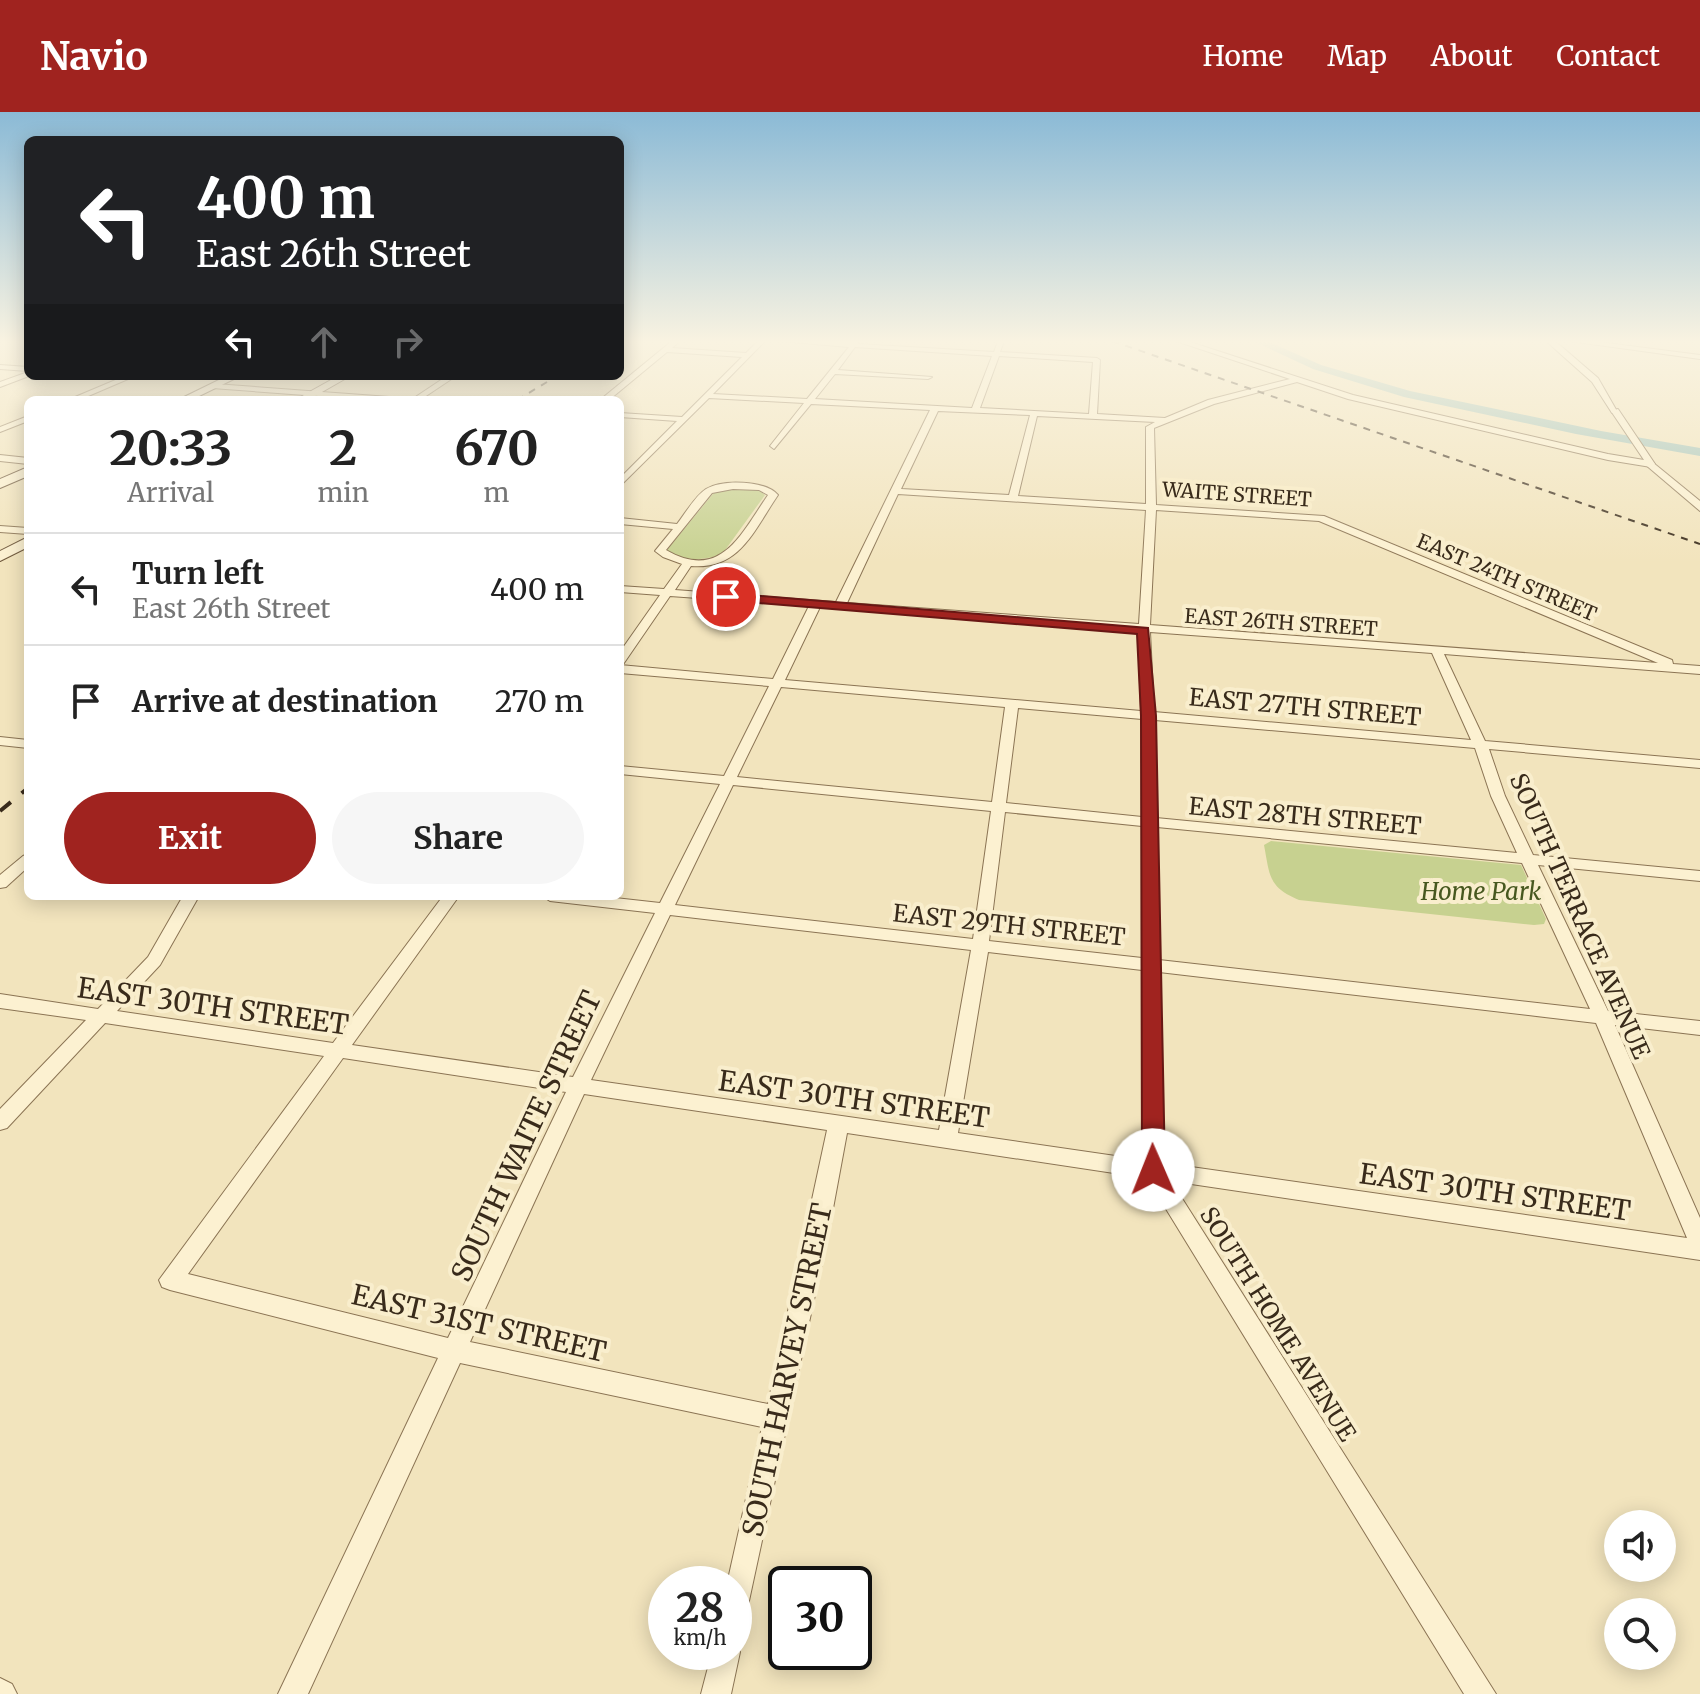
<!DOCTYPE html>
<html lang="en">
<head>
<meta charset="utf-8">
<style>
	:root { --surface:#fff; --page:#f6f6f6; --text:#222; --muted:#767676; --line:#e0e0e0; --accent:#a0231f }
	body { margin:0; font-family:Merriweather,serif; background:var(--page); color:var(--text); height:100vh; display:flex; flex-direction:column; font-size:30px; white-space:nowrap }
	* { box-sizing:border-box; margin:0 }
	p { font-size:26px; color:var(--muted) }
	.icon { flex:none; width:44px; height:44px; fill:none; stroke:currentColor; stroke-width:2; stroke-linecap:round; stroke-linejoin:round }
	.map { position:relative; flex:1; overflow:hidden }
	.sheet { position:absolute; left:24px; top:284px; width:600px; height:504px; display:flex; flex-direction:column; background:var(--surface); border-radius:12px; box-shadow:0 4px 20px #0003 }
	.sheet>* { flex:none }
	.banner { position:absolute; left:24px; top:24px; width:600px; height:244px; border-radius:12px; box-shadow:0 4px 20px #0003; background:#202124; color:#fff; overflow:hidden }
	.controls { position:absolute; left:1604px; top:1398px; display:grid; gap:16px }
	.controls a { display:grid; place-items:center; width:72px; height:72px; border-radius:50%; background:var(--surface); box-shadow:0 4px 20px #0003; font-size:40px }
	.speed { position:absolute; left:648px; top:1454px; display:flex; gap:16px; font-size:40px; font-weight:700; text-align:center }
	.speed>* { display:grid; place-content:center; width:104px; height:104px; border-radius:50%; background:var(--surface); box-shadow:0 4px 20px #0003; line-height:1 }
	.speed small { font-size:20px; font-weight:400 }
	.speed .limit { border:4px solid #111; border-radius:12px; background:#fff; color:#111 }
	.pin { position:absolute; display:grid; place-items:center; width:68px; height:68px; color:#fff; margin:-34px; border:4px solid #fff; border-radius:50%; box-shadow:0 2px 8px #0007 }
	.me { position:absolute; width:88px; margin:-44px; rotate:359deg; stroke-linejoin:round; filter:drop-shadow(0 0 6px #0008) }
	.turn { display:flex; align-items:center; gap:28px; height:168px; padding:0 40px; font-size:36px }
	.turn .icon { width:104px; height:104px; stroke-width:2.5 }
	.turn b { display:block; font-size:56px; line-height:68px }
	.lanes { display:flex; align-items:center; height:76px; padding:0 40px; background:#0003; justify-content:center; gap:40px; direction:ltr }
	.lanes .off { opacity:.35 }
	.eta { display:flex; justify-content:space-evenly; align-items:center; height:136px; text-align:center }
	.eta b { font-size:48px; font-weight:700; line-height:56px }
	.primary-button { display:flex; gap:16px; margin-top:auto; padding:16px 40px }
	.primary-button a { flex:1; height:92px; border-radius:48px; background:var(--accent); color:#fff; font-size:32px; font-weight:700; line-height:92px; text-align:center }
	.primary-button a+a { background:var(--page); color:var(--text) }
	ul { padding:0; list-style:none }
	li { display:flex; align-items:center; gap:24px; height:112px; padding:0 40px; border-top:2px solid var(--line) }
	li div { flex:1 }
	li b { display:block; font-size:30px }
	li em { font-style:normal }
	header { display:flex; align-items:center; gap:48px; box-sizing:border-box; height:112px; padding:0 40px; background:var(--accent); color:#fff }
	header strong { font-size:38px }
	nav { display:flex; gap:44px; margin-inline-start:auto; font-size:28px }
	.map>svg:first-child { display:block }
</style>
</head>
<body>
<header>
<strong>Navio</strong>
<nav><a>Home</a><a>Map</a><a>About</a><a>Contact</a></nav>
</header>
<div class="map">
<svg width="1700" height="1582" viewBox="0 0 1700 1582">
	<rect width="100%" height="100%" fill="#f2e4bd"/>
	<g fill="#c7d190">
		<path d="M757,376L765,383L723,441C708,449 680,450 667,438L717,377Z"/>
		<path d="M1271,729L1521,753L1546,807L1544,812L1534,813L1299,788C1268,775 1270,764 1264,733Z"/>
	</g>
	<g fill="none" stroke-linecap="round" stroke-linejoin="round">
		<polygon fill="#a1c3ba" fill-rule="evenodd" points="1253,229 1267,229 1321,253 1410,279 1601,319 1700,336 1700,344 1576,322 1404,285 1313,257"/>
		<defs>
			<g id="minor">
				<path d="M672,229H680L672,236L746,241L758,229H765L713,282L807,287L849,235L780,229H860L858,232L994,240L998,229H1004L1000,240L1097,246L1100,248L1097,302L1165,306L1208,288L1290,267L1176,229H1187L1353,283L1608,342L1644,348L1611,299L1618,297L1655,352L1651,355L1608,348L1348,287L1297,270L1214,292L1154,316L1156,393L1324,404L1672,548L1673,552L1700,554V562L1444,542L1485,629L1700,648V656L1489,637L1505,684L1533,743L1700,759V769L1538,753L1608,899L1700,909V923L1615,913L1700,1106V1148L1171,1069L1496,1582H1464L1147,1066L847,1021L829,1118L744,1512L734,1516V1472H727L762,1315L460,1251L308,1582H278L438,1246L170,1178L162,1175L159,1168L324,944L105,911L7,1016L0,1018V997L86,908L0,896V882L98,897L148,845L183,784H199L160,853L117,899L333,931L443,784H459L352,933L573,965L655,801L550,789L542,784H597L660,791L720,672L620,662V654L724,664L769,574L620,561V553L773,567L809,494L670,484L624,551L620,552V540L660,483L620,480V474L664,477L682,452L663,445L655,439L673,417L620,412V406L677,412C685,402 695,384 706,377C722,367 765,368 778,383C754,418 740,458 691,454L675,478L836,490L930,298L811,292L774,337L770,334L804,291L709,286L620,374V366L677,309L620,305V301L682,305L742,245L667,240L609,288H600ZM855,235L992,244L972,296L815,287L835,262L928,267L932,265L838,258ZM999,244L1093,250L1089,302L980,296ZM938,299L1030,303L1009,383L901,377ZM1037,304L1155,310L1146,315V392L1018,384ZM733,377L759,378L768,383C741,422 721,470 666,438L712,381ZM898,382L1146,398L1139,512L847,491ZM1156,398L1319,409L1658,551L1150,513ZM820,495L1138,519L1141,599L785,568ZM1150,520L1432,541L1471,628L1154,600ZM781,575L1005,595L992,690L737,665ZM1018,596L1142,607V705L1006,691ZM1155,608L1475,636L1491,684L1517,741L1156,706ZM733,673L991,699L973,827L675,793ZM1005,700L1142,714V846L989,829ZM1157,715L1522,751L1590,897L1159,848ZM670,803L971,838L939,1018L591,968ZM988,840L1142,858L1143,1048L958,1021ZM1159,860L1596,911L1687,1126L1163,1051ZM343,946L566,980L448,1226L188,1162ZM584,982L827,1018L768,1292L470,1230Z"/>
				<polygon points="1569,229 1591,229 1700,243 1700,247"/>
				<polygon points="0,253 28,255 28,259 0,257"/>
				<polygon points="28,260 29,264 0,275 0,270"/>
				<polygon points="125,264 135,264 79,288 68,288"/>
				<polygon points="447,264 456,264 420,288 411,288"/>
				<polygon points="215,272 403,286 407,288 372,288 212,276"/>
				<polygon points="28,304 28,309 0,320 0,315"/>
				<polygon points="0,343 28,346 28,352 0,349"/>
				<polygon points="0,414 28,416 28,422 0,420"/>
				<polygon points="0,625 28,628 28,636 0,633"/>
				<polygon points="28,742 28,755 6,775 0,776 0,763 23,744"/>
				<polygon points="734,1529 740,1540 731,1582 701,1582 712,1540 734,1540"/>
				<polygon points="0,1566 12,1572 17,1582 0,1582"/>
			</g>
			<g id="tertiary">
				<polygon points="1546,229 1555,229 1598,266 1618,301 1612,301 1592,270"/>
				<polygon points="1651,349 1700,389 1700,399 1647,354 1646,352"/>
			</g>
			<g id="secondary">
				<polygon points="227,264 240,264 191,288 178,288"/>
				<polygon points="338,264 350,264 308,288 295,288"/>
				<polygon points="28,355 28,364 0,376 0,367"/>
				<polygon points="28,425 28,435 0,449 0,439"/>
			</g>
		</defs>
		<use href="#minor" stroke="#8b7454" stroke-width="2"/>
		<use href="#tertiary" stroke="#8b7454" stroke-width="2"/>
		<use href="#secondary" stroke="#6d5538" stroke-width="2"/>
		<use href="#minor" fill="#fcf1d1" fill-rule="evenodd"/>
		<use href="#tertiary" fill="#fcf1d1" fill-rule="evenodd"/>
		<use href="#secondary" fill="#fcf1d1" fill-rule="evenodd"/>
		<g stroke="#392b1b" stroke-width="2" stroke-dasharray="7 7" stroke-linecap="butt">
			<polyline points="1112,229 1700,432"/>
			<polyline points="517,288 557,264"/>
		</g>
		<polyline stroke="#392b1b" stroke-width="4" stroke-dasharray="14 14" stroke-linecap="butt" points="0,699 28,676"/>
	</g>
	<linearGradient id="sky" x2="0" y2="1"><stop stop-color="#8bbad6"/><stop offset="0.51" stop-color="#f9f3e1"/><stop offset="1" stop-color="#f9f3e1" stop-opacity="0"/></linearGradient>
	<rect width="1700" height="451" fill="url(#sky)"/>
	<polygon fill="#a0231f" stroke="#681714" stroke-width="2" points="726,481 1148,516 1156,604 1165,1058 1161,1065 1153,1068 1145,1065 1142,1058 1141,604 1137,522 722,488 722,482"/>
	<g text-anchor="middle" dominant-baseline="central" stroke-width="8" stroke-linejoin="round" paint-order="stroke">
		<g font-size="20" fill="#392b1b" stroke="#f9eecd">
			<text transform="translate(1237 382) rotate(4)">WAITE STREET</text>
			<text transform="translate(1507 465) rotate(23)">EAST 24TH STREET</text>
			<text transform="translate(1281 510) rotate(4)">EAST 26TH STREET</text>
		</g>
		<g font-size="24" fill="#392b1b" stroke="#f9eecd">
			<text transform="translate(1305 595) rotate(5)">EAST 27TH STREET</text>
			<text transform="translate(1305 704) rotate(5)">EAST 28TH STREET</text>
			<text transform="translate(1580 804) rotate(66)">SOUTH TERRACE AVENUE</text>
			<text transform="translate(1009 813) rotate(6)">EAST 29TH STREET</text>
			<text transform="translate(1278 1212) rotate(58)">SOUTH HOME AVENUE</text>
		</g>
		<g font-size="24" font-style="italic" fill="#47581f" stroke="#f9eecd">
			<text x="1481" y="779">Home Park</text>
		</g>
		<g font-size="28" fill="#392b1b" stroke="#f9eecd">
			<text transform="translate(213 894) rotate(8)">EAST 30TH STREET</text>
			<text transform="translate(854 987) rotate(8)">EAST 30TH STREET</text>
			<text transform="translate(526 1024) rotate(-65)">SOUTH WAITE STREET</text>
			<text transform="translate(1495 1080) rotate(8)">EAST 30TH STREET</text>
			<text transform="translate(479 1211) rotate(13)">EAST 31ST STREET</text>
			<text transform="translate(787 1258) rotate(-78)">SOUTH HARVEY STREET</text>
		</g>
	</g>
</svg>
<div class="controls">
<a><svg class="icon" aria-label="sound" viewBox="0 0 24 24"><path d="M4 9h4l5-4v14l-5-4H4zM17 9q2 3 0 6"/></svg></a>
<a><svg class="icon" aria-label="search" viewBox="0 0 24 24"><circle cx="10" cy="10" r="6"/><path d="M15 15l6 6"/></svg></a>
</div>
<div class="speed"><div>28<small>km/h</small></div><div class="limit">30</div></div>
<div class="pin" style="left:726px;top:485px;background:#d93025"><svg class="icon" aria-label="arrive" viewBox="0 0 24 24"><path d="M6 21V4h12l-3 4 3 4H6"/></svg></div>
<svg class="me" style="left:1153px;top:1058px" viewBox="-20 -20 40 40"><circle r="19" fill="#fff"/><path d="M0-13L10 11 0 6-10 11z" fill="#a0231f"/></svg>
<div class="banner">
<div class="turn"><svg class="icon" aria-label="left" viewBox="0 0 24 24"><path d="M17 20v-9H6M10 6l-5 5 5 5"/></svg><div><b>400 m</b>East 26th Street</div></div>
<div class="lanes"><svg class="icon" aria-label="left" viewBox="0 0 24 24"><path d="M17 20v-9H6M10 6l-5 5 5 5"/></svg><svg class="icon off" aria-label="ahead" viewBox="0 0 24 24"><path d="M12 20V5M6 11l6-6 6 6"/></svg><svg class="icon off" aria-label="right" viewBox="0 0 24 24"><path d="M7 20v-9h11M14 6l5 5-5 5"/></svg></div>
</div>
<section class="sheet">
<div class="eta">
<div><b>20:33</b><p>Arrival</p></div>
<div><b>2</b><p>min</p></div>
<div><b>670</b><p>m</p></div>
</div>
<ul>
<li><svg class="icon" aria-label="left" viewBox="0 0 24 24"><path d="M17 20v-9H6M10 6l-5 5 5 5"/></svg><div><b>Turn left</b><p>East 26th Street</p></div><em>400 m</em></li>
<li><svg class="icon" aria-label="arrive" viewBox="0 0 24 24"><path d="M6 21V4h12l-3 4 3 4H6"/></svg><div><b>Arrive at destination</b></div><em>270 m</em></li>
</ul>
<div class="primary-button"><a>Exit</a><a>Share</a></div>
</section>
</div>
</body>
</html>
